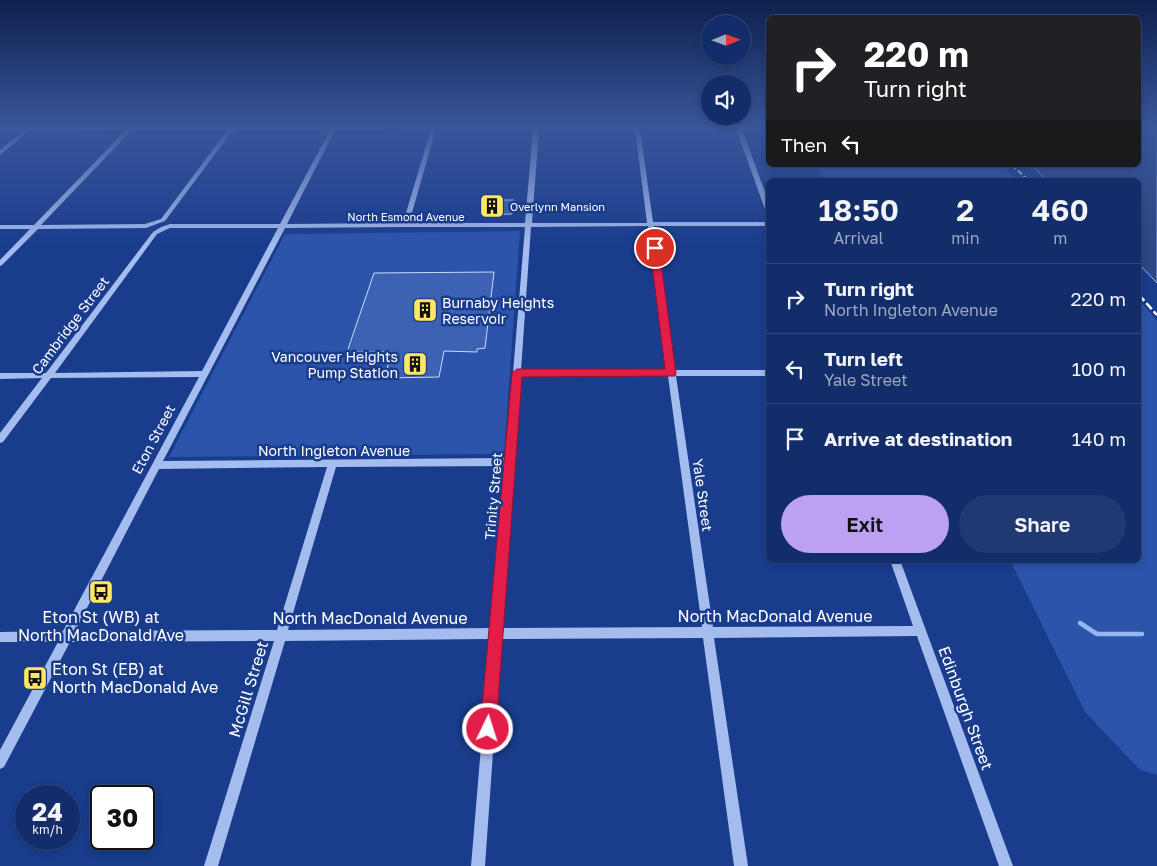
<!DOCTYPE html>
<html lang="en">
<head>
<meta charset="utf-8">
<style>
	:root { --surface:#132d6a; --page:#203972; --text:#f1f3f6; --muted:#9da8c1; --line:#32497e; --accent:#bca0f2 }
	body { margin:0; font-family:"Golos Text",sans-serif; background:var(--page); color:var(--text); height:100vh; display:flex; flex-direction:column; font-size:19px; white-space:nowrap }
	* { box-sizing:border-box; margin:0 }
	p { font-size:16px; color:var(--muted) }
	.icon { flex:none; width:28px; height:28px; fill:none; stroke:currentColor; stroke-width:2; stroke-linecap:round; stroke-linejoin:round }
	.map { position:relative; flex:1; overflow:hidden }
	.side { position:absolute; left:766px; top:178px; width:375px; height:385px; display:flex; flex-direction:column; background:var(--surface); border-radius:8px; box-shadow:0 2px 8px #0003,0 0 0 1px var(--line) }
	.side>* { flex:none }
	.banner { position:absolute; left:766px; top:15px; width:375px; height:152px; border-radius:8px; box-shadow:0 2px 8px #0003,0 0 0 1px var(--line); background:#202124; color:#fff; overflow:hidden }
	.needle { width:32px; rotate:89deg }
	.controls { position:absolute; left:701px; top:15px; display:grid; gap:10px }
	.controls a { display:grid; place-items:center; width:50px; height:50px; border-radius:50%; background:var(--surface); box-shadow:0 2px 8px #0003,0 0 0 1px var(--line); font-size:25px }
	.speed { position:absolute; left:15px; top:785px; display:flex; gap:10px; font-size:25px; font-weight:700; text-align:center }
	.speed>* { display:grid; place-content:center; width:65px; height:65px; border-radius:50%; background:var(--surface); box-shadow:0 2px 8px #0003,0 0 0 1px var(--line); line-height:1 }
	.speed small { font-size:12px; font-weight:400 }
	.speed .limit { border:2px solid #111; border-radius:8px; background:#fff; color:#111 }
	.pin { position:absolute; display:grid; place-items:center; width:42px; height:42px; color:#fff; margin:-21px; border:2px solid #fff; border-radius:50%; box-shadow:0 1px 5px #0007 }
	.me { position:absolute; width:55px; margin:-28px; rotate:4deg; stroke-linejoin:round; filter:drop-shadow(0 0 4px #0008) }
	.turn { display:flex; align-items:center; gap:18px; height:105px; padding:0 15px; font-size:22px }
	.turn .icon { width:65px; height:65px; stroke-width:2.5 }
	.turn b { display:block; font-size:35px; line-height:42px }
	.then { display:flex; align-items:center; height:48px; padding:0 15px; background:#0003; gap:10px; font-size:19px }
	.eta { display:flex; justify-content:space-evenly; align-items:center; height:85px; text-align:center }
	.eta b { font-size:30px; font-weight:600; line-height:35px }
	.action { display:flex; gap:10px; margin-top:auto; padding:10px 15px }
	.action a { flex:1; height:58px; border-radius:30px; background:var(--accent); color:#111; font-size:20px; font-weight:600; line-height:58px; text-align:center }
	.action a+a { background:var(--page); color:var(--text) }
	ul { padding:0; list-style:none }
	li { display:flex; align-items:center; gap:15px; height:70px; padding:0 15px; border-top:1px solid var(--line) }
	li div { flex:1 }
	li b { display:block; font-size:19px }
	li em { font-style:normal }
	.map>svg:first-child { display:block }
</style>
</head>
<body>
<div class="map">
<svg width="1157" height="866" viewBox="0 0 1157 866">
	<rect width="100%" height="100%" fill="#193c8d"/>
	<g fill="#2c54ab">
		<polygon points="817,165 1002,165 1017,180 824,180"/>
		<polygon points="520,231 504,454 169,457 285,234"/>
		<polygon points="1139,300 1157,321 1157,775 1140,770 1085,712 1010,560 1139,560"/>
	</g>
	<polygon fill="#2d4784" stroke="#97b5f1" points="1139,126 1157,126 1157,283 1139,264 1139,180 1047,180 1031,165 1139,165"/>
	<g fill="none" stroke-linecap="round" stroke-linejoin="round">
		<polyline stroke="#97b5f1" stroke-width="4.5" points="1080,623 1097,634 1142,634"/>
	</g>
	<g fill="#3d62b3" stroke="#cbdafa">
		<polygon points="484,200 514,200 512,214 483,215"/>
		<polygon points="494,272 485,348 477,349 477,352 444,351 439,377 385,378 391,352 347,352 374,273"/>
	</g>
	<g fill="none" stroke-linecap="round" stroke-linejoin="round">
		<path fill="#a5bcee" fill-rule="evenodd" d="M29,126H769V129H742L769,203V214L766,212L736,129H640L653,222H769V226H654L675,370H769V376H676L713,627L913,626L890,560H900L1013,866H999L917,636L714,638L748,866H734L703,638L501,639L485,866H471L490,639L285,641L218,866H204L274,641L70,642L4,767L0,769V750L58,642H0V632L63,631L199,377L51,378L3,442L0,443V433L42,378L0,379V373H46L153,232L161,227L170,224H280L330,130H237L230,134L165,221L146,228L38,229L2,265L0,266V260L30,229H0V225H34L126,130L29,131L0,155V150L23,131H0V127ZM431,129L403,223L287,224L335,130ZM436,129H533L525,223H409ZM539,129H635L647,223H532ZM132,130H229L226,132L161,219L145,224L41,225ZM648,226L667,370H521L531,227ZM403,227H525L506,458L163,461L285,228ZM170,228H278L202,371L55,373L157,234ZM521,376H668L702,627L502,628L514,465L516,462L514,460ZM505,466L491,628L288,630L336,467ZM327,467L277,630L75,631L159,469Z"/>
		<polyline stroke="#fff" stroke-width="2" stroke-dasharray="5.5 2.5" stroke-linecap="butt" points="1012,165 1028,180"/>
		<polyline stroke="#fff" stroke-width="2.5" stroke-dasharray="8 3" stroke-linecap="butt" points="1139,295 1157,315"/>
	</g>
	<linearGradient id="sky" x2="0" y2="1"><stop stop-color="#0e214e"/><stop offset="0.51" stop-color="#38569a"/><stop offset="1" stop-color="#38569a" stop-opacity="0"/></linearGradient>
	<rect width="1157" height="248" fill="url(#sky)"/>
	<polygon fill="#e11d48" stroke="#92132f" points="655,246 659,248 676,373 675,376 522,377 496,729 494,735 488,737 483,735 480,729 512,373 517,369 665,369 650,248"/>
	<defs>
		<symbol id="building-square" viewBox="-11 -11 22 22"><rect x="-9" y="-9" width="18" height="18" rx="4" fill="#ffe762" stroke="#193c8d"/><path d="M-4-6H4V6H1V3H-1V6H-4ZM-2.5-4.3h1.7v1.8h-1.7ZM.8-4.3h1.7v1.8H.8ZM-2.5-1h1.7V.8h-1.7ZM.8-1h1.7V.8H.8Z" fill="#111"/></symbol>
		<symbol id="bus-square" viewBox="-11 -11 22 22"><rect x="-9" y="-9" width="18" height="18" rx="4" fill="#ffe762" stroke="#193c8d"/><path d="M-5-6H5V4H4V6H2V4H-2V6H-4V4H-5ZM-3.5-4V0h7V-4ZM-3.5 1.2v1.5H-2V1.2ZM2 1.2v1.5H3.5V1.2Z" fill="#111"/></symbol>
	</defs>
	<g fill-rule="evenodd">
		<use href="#building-square" x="478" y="192" width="28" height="28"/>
		<use href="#building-square" x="411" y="296" width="28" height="28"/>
		<use href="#building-square" x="401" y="350" width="28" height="28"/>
		<use href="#bus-square" x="87" y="578" width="28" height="28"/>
		<use href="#bus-square" x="21" y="664" width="28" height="28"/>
	</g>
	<g text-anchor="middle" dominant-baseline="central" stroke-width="5" stroke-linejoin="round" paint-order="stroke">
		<g font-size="11" fill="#fff" stroke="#193c8d" text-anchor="start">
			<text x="510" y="206">Overlynn Mansion</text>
		</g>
		<g font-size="11" fill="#fff" stroke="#193c8d">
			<text x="406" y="216">North Esmond Avenue</text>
		</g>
		<g font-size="14" fill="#fff" stroke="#193c8d" text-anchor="start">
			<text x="442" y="302">Burnaby Heights<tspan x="442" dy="16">Reservoir</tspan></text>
			<text x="398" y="356" text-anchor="end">Vancouver Heights<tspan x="398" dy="16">Pump Station</tspan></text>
		</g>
		<g font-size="14" fill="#fff" stroke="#193c8d">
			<text transform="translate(70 325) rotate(-53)">Cambridge Street</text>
			<text transform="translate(153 439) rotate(-62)">Eton Street</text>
			<text x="334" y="450">North Ingleton Avenue</text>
			<text transform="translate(703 495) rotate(82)">Yale Street</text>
			<text transform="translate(493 496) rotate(-85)">Trinity Street</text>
		</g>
		<g font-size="16" fill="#fff" stroke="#193c8d">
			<text x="775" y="616">North MacDonald Avenue</text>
			<text x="370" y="618">North MacDonald Avenue</text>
			<text transform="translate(248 689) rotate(-73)">McGill Street</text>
			<text transform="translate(966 708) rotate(70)">Edinburgh Street</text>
		</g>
		<g font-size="16" fill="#fff" stroke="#193c8d">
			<text x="101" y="617">Eton St (WB) at<tspan x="101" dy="18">North MacDonald Ave</tspan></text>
			<text x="52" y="669" text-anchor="start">Eton St (EB) at<tspan x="52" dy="18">North MacDonald Ave</tspan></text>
		</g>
	</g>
</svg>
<div class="controls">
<a><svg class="needle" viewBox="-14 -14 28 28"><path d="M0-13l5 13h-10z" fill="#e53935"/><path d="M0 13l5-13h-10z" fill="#9da8c1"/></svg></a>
<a><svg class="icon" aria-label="sound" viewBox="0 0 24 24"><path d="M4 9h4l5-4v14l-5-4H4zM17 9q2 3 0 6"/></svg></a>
</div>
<div class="speed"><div>24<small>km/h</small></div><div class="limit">30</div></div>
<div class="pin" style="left:655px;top:248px;background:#d93025"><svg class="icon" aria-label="arrive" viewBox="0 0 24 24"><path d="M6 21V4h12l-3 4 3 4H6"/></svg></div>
<svg class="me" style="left:488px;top:729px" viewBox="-20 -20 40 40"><circle r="17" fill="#e11d48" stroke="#fff" stroke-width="3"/><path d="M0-11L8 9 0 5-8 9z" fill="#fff"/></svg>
<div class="banner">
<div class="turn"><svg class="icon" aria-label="right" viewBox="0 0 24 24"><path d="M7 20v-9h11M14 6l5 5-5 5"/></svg><div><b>220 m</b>Turn right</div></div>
<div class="then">Then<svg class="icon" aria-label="left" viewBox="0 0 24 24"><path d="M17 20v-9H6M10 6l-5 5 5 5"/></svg></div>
</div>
<section class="side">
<div class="eta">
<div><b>18:50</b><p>Arrival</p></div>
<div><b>2</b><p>min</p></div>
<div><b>460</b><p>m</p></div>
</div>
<ul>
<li><svg class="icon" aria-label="right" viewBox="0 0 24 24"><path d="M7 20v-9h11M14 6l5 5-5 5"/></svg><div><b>Turn right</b><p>North Ingleton Avenue</p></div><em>220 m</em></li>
<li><svg class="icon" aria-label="left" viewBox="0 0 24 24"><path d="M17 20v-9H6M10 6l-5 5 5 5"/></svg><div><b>Turn left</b><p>Yale Street</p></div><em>100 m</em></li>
<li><svg class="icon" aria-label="arrive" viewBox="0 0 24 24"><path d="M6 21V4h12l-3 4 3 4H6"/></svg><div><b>Arrive at destination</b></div><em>140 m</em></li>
</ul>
<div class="action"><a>Exit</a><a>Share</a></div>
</section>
</div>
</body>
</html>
